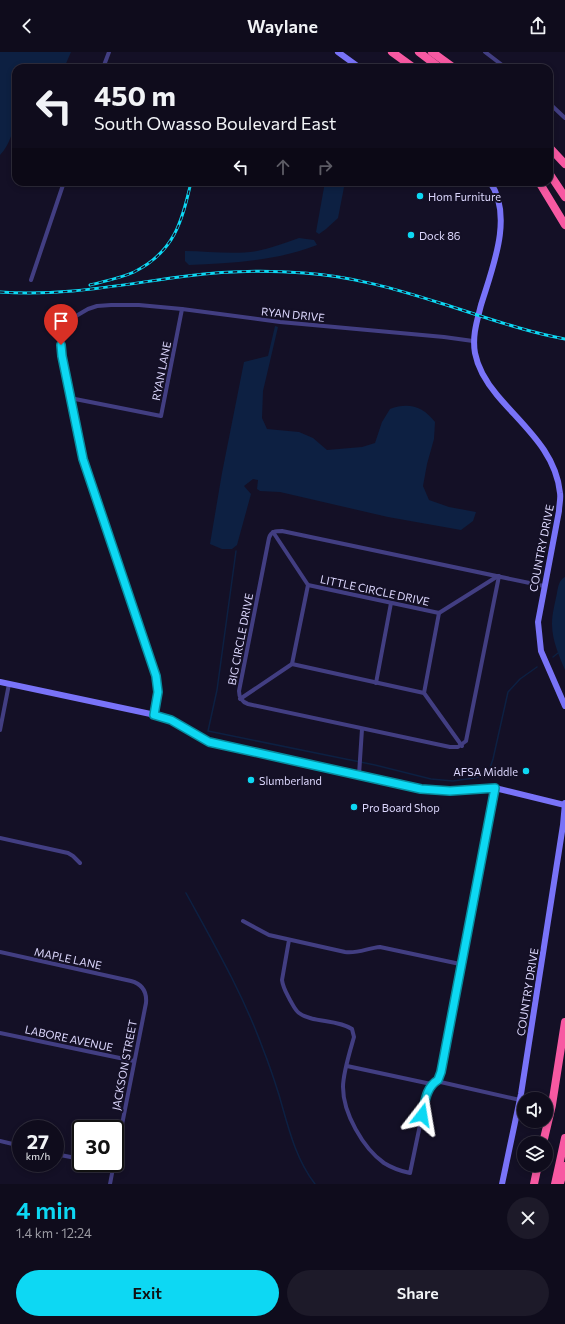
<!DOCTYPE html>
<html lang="en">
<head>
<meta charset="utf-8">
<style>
	:root { --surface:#0f0c1c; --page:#1d1a29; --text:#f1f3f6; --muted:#9b9ba3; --line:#2f2c3b; --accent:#0dd8f3 }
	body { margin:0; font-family:Commissioner,sans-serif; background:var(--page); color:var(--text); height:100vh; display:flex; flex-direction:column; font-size:15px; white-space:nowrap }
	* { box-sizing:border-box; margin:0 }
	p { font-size:13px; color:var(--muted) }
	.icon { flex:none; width:22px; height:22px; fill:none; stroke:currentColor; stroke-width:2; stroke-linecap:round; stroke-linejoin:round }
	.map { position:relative; height:1132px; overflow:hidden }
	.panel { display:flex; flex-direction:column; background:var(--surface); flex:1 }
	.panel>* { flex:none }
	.hud { position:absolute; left:12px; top:12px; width:541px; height:122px; border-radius:12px; box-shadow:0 2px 6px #0003,0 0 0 1px var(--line); background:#0f0c1c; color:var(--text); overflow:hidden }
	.tools { position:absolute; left:517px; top:1040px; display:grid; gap:8px }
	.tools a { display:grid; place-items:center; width:36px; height:36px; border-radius:50%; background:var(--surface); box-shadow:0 2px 6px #0003,0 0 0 1px var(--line); font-size:20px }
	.speed { position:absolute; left:12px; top:1068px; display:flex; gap:8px; font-size:20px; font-weight:700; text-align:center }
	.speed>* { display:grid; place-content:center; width:52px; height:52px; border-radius:50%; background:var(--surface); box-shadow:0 2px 6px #0003,0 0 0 1px var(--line); line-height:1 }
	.speed small { font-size:10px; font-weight:400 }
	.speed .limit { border:2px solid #111; border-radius:6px; background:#fff; color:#111 }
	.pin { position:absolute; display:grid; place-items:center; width:34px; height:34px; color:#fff; margin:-41px -17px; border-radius:50% 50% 50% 0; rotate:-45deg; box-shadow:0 0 4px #0007 }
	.pin .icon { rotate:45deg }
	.me { position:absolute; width:44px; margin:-22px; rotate:14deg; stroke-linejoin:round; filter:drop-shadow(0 0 3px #0008) }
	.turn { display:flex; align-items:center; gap:14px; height:84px; padding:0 16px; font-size:18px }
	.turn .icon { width:52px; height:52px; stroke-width:2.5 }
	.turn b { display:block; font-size:28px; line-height:34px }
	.lanes { display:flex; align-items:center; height:38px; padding:0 16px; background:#0003; justify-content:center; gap:20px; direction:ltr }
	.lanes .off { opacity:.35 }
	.round { display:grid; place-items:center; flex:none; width:42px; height:42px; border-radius:21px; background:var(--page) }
	.summary { display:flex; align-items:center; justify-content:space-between; height:68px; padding:0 16px }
	h1 { font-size:24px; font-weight:600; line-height:30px; color:var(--accent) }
	.action { display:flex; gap:8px; margin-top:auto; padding:8px 16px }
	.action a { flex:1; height:46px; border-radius:24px; background:var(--accent); color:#111; font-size:16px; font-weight:600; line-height:46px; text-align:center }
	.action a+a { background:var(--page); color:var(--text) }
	header { display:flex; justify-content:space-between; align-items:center; height:52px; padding:0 16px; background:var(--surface); font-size:18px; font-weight:600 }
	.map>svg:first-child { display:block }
</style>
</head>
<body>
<header><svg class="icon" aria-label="back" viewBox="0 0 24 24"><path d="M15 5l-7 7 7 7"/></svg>Waylane<svg class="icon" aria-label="share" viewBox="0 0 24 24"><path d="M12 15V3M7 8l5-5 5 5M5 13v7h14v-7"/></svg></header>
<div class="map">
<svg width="565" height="1132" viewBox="0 0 565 1132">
	<rect width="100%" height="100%" fill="#141026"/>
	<g fill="#0d2042">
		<path d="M0,0H71L64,16H16C16,42 20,83 0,103Z"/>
		<polygon points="325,130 345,130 338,166 326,177 319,182 316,180"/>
		<path d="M299,186L314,188L317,193C277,209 231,211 189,213L185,209V199C208,199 233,203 257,199C271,196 285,191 299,186Z"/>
		<path d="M275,274L278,275L263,339L262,366L267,377L299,380L313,386L327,398L362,395L375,391L382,370L390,357C408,350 423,354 435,370L434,387L427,412L423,434L429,448L449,455L476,460L473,469L461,478L388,465L280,440L260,439L257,437L258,428L253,427L244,434L251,442L237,493L232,497H222L210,492L222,421L244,310L268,304Z"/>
		<path d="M565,525V618C559,604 552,588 552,572C552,562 555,551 557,541C558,535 559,528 565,525Z"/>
	</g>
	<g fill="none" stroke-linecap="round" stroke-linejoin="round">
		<g stroke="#0d2042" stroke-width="1.5">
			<polyline points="236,499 217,638 208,679 375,713 431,727 453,729 474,726 484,724 489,719 493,707 508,640 520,627 537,615"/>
			<polyline points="553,605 558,601"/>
			<path d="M186,841C214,892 243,942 263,997C269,1012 274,1027 279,1043C288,1074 295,1106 315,1132"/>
		</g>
		<g stroke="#423e82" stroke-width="4">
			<polyline points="485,0 506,16"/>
			<polyline points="103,16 109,0"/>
			<polyline points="549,51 565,66"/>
			<polyline points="31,228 64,130"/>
			<polyline points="70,346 161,364 182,257"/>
			<path d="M499,524L466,689L458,695H450L248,652C242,650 239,646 239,639L269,486C271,479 276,479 282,479L544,534"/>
			<polyline points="308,533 439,561 498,524"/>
			<polyline points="292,612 424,641 462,694"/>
			<polyline points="376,631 391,551"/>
			<polyline points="424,641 439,561"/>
			<polyline points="240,647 292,612 308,533 273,480"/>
			<polyline points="154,663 158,640 156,624 83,407 61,303 63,284 66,275 76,264 88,257 97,254 111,253 139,253 182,257 280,270 444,285 473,289"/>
			<polyline points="0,678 9,632"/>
			<polyline points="359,723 362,677"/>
			<polyline points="0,786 68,801 73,804 80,811"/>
			<path d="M243,869L269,883L345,900C357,902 368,896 380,895L460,912"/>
			<path d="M289,888L282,928C283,936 287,942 290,948C293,953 295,958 299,961C312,971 337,967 352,977L354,985C350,999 343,1021 343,1035C343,1061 363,1096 384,1111C392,1116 400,1119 410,1121L425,1049L431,1032L438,1028L441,1020L460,912L495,736"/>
			<path d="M0,900L131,929C142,932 147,940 146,951L115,1108"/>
			<polyline points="0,981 134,1009"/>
			<polyline points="347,1014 431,1032"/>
			<polyline points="436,1029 520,1048"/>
			<polyline points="0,1089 21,1094"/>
			<polyline points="55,1102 81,1107"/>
			<polyline points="97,1111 114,1115"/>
			<polyline points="110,1132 114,1111"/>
		</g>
		<g stroke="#7973f8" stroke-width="6">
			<polyline points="338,0 360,16"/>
			<path d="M490,130C514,164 492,217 481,253C477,269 472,284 475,301C478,317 487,331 497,343C522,373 556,399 560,441C561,447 559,453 559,459L538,570L541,599L565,654"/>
			<polyline points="0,630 160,664 179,672 209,690 421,737 450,739 495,736 565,753"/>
			<polyline points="502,1132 521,1042 563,773 565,751"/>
		</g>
		<g stroke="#f759a2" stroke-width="8">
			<polyline points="392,0 414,16"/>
			<polyline points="419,0 440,16"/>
			<polyline points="432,0 454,16"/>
			<polyline points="549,95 565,112"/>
			<polyline points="549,121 565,145"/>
			<polyline points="539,130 565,173"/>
			<polyline points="543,1091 552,1053 565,970"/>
			<polyline points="560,1131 565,1114"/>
			<polyline points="534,1132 538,1113"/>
			<polyline points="555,1132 565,1086"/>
		</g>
		<defs>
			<g id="rail">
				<path d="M90,233C105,229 121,226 134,220C174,200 182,170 191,130"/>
				<path d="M0,240C63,245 124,232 187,224C226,219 265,218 304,221C351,224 396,237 440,251C482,264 522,279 565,287"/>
			</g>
		</defs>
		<use href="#rail" stroke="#0dd8f3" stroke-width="3"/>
		<use href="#rail" stroke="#141026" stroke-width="1.5" stroke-dasharray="4.5" stroke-linecap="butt"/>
	</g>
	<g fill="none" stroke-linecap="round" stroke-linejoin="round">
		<defs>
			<path id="route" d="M61,293L62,304L83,407L156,624L158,640L154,663L171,668L209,690L421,737L450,739L495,736L441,1020L438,1028C426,1035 425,1050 422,1063"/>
		</defs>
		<use href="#route" stroke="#088c9e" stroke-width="10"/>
		<use href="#route" stroke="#0dd8f3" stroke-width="7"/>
	</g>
	<g fill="#0dd8f3" stroke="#141026" stroke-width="1.5">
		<circle cx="420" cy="144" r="4"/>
		<circle cx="411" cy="183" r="4"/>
		<circle cx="526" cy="719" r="4"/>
		<circle cx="251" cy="728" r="4"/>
		<circle cx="354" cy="755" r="4"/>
	</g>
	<g text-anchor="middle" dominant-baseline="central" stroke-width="4" stroke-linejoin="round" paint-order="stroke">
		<g font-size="11" fill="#dcd7fd" stroke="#141026" text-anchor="start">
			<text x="428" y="144">Hom Furniture</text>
			<text x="419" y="183">Dock 86</text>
			<text x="518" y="719" text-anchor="end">AFSA Middle</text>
			<text x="259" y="728">Slumberland</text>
			<text x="362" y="755">Pro Board Shop</text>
		</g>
		<g font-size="11" fill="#dcd7fd" stroke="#141026">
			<text transform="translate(293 262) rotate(6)">RYAN DRIVE</text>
			<text transform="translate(161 319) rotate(-79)">RYAN LANE</text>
			<text transform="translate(541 496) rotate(-79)">COUNTRY DRIVE</text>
			<text transform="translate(375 538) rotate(12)">LITTLE CIRCLE DRIVE</text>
			<text transform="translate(240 587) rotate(-79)">BIG CIRCLE DRIVE</text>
			<text transform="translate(68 906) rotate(12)">MAPLE LANE</text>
			<text transform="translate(527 940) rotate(-81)">COUNTRY DRIVE</text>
			<text transform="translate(69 986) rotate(12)">LABORE AVENUE</text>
			<text transform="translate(124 1013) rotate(-79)">JACKSON STREET</text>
		</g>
	</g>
</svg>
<div class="tools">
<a><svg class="icon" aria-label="sound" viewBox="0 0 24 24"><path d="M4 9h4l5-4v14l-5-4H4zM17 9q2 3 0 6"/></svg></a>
<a><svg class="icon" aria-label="layers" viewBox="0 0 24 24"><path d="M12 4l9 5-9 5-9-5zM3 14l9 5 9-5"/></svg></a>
</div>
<div class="speed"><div>27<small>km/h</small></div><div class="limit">30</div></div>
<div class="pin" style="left:61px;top:293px;background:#d93025"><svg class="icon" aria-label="arrive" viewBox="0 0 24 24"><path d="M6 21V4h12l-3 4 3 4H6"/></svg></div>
<svg class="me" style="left:422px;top:1063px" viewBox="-20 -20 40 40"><path d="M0-17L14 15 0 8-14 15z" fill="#0dd8f3" stroke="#fff" stroke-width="4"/></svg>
<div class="hud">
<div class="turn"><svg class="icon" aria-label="left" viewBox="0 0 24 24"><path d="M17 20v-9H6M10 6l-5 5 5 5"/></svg><div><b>450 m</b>South Owasso Boulevard East</div></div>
<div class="lanes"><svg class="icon" aria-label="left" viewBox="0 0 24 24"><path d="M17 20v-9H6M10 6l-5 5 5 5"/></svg><svg class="icon off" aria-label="ahead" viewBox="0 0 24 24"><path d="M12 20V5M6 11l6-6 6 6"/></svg><svg class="icon off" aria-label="right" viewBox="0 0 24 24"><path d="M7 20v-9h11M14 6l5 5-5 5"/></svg></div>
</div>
</div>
<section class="panel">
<div class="summary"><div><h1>4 min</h1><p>1.4 km · 12:24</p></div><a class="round"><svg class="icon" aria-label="close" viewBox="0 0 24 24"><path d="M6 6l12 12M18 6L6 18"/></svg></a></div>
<div class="action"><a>Exit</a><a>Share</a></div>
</section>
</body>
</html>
